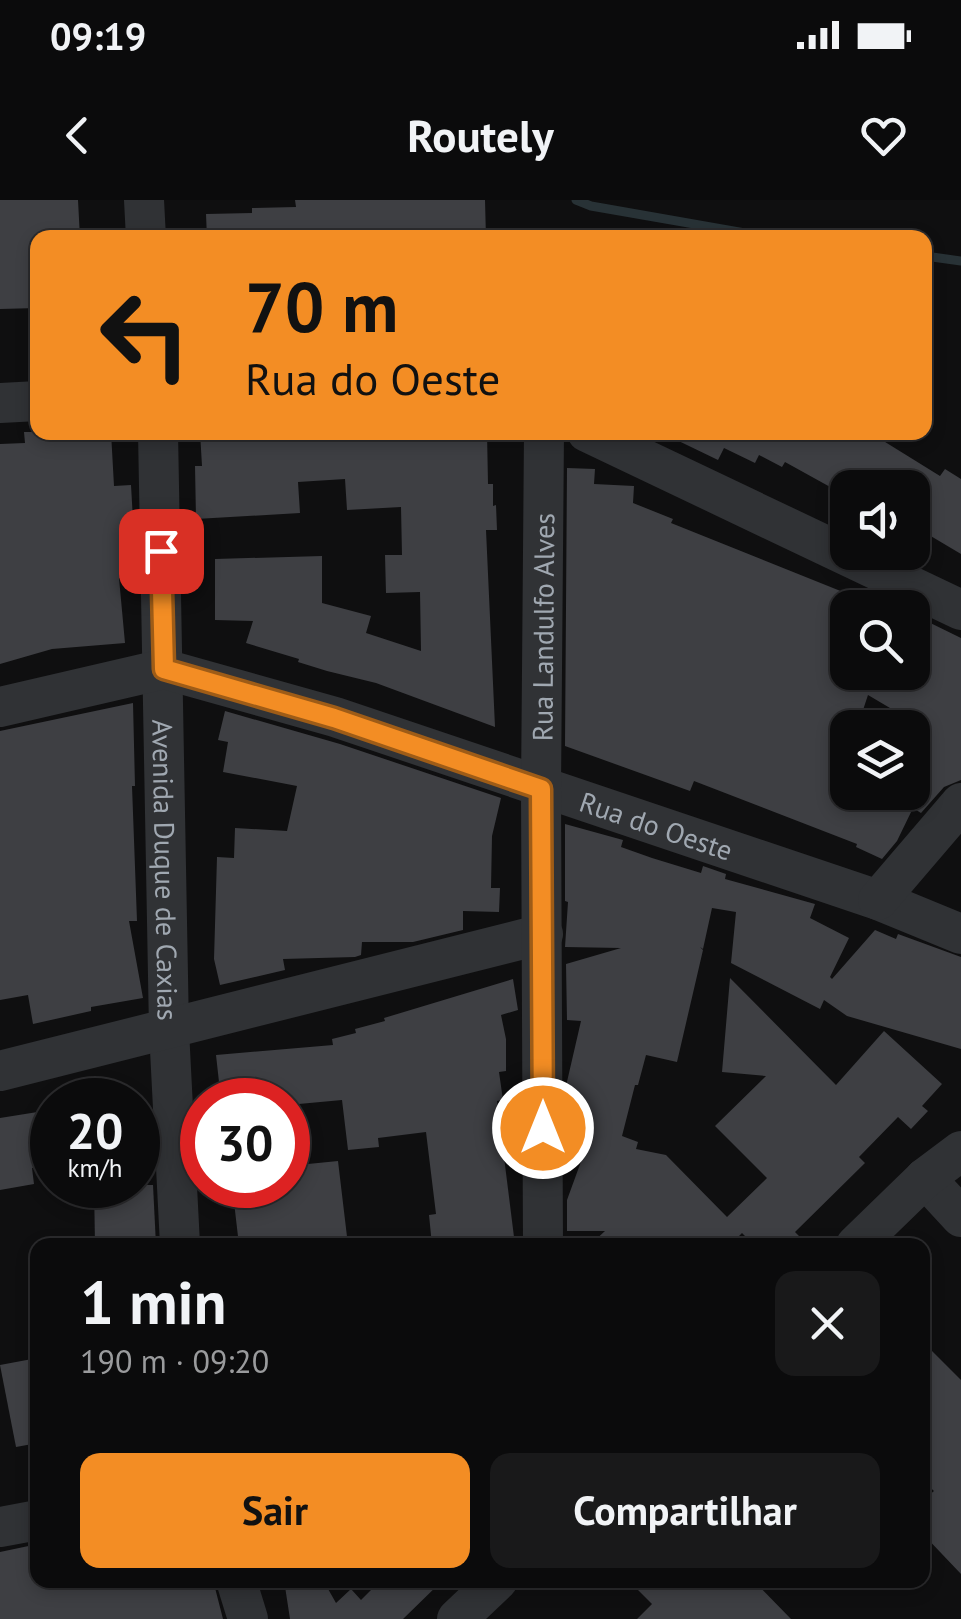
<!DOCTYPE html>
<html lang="pt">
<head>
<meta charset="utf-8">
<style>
	:root { --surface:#0b0b0c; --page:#19191a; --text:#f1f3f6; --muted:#9a9b9d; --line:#2b2b2d; --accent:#f38d24 }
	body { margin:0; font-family:"PT Sans",sans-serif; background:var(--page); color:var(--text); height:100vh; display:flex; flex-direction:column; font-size:38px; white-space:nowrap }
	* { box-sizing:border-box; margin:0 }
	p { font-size:32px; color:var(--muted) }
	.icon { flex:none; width:55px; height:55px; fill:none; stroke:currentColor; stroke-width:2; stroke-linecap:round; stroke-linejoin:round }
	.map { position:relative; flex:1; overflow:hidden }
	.details { position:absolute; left:30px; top:1038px; width:900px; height:350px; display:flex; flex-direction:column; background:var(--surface); border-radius:20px; box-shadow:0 5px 15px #0003,0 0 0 2px var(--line) }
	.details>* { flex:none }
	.banner { position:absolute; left:30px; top:30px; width:902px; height:210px; border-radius:20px; box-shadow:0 5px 15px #0003,0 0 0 2px var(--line); background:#f38d24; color:#111; overflow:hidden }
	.buttons { position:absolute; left:830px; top:270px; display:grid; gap:20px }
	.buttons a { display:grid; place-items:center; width:100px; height:100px; border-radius:20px; background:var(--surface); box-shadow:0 5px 15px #0003,0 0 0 2px var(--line); font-size:50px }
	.speed { position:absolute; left:30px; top:878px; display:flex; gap:20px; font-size:50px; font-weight:700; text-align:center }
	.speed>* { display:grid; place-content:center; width:130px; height:130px; border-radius:50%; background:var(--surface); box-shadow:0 5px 15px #0003,0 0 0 2px var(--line); line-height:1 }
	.speed small { font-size:25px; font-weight:400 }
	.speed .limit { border:15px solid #d22; background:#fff; color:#111 }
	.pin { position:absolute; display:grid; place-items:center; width:85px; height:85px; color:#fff; margin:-42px; border-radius:20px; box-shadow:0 5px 15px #0006 }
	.me { position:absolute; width:110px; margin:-55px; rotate:0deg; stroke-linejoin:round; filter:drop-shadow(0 0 8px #0008) }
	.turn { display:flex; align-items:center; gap:35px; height:210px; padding:0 50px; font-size:45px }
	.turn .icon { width:130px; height:130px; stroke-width:2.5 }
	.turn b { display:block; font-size:70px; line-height:85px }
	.round { display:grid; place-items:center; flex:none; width:105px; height:105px; border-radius:20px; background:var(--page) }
	.overview { display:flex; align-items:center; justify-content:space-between; height:170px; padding:0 50px }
	h1 { font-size:60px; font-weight:800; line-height:75px }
	.button { display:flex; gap:20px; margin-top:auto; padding:20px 50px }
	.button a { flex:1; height:115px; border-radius:20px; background:var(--accent); color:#111; font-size:40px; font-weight:800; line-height:115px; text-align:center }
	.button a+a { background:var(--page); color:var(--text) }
	.status { display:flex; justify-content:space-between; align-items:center; height:70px; padding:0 50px; background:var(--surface); direction:ltr }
	.status svg { height:28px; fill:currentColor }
	header { display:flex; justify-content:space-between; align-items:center; height:130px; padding:0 50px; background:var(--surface); font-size:45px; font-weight:800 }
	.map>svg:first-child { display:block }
</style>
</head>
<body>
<div class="status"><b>09:19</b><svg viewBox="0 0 49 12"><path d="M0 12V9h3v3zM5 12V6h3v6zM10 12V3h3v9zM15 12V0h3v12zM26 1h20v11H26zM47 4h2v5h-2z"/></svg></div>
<header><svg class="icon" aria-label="back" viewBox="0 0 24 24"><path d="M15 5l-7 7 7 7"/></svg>Routely<svg class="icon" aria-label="heart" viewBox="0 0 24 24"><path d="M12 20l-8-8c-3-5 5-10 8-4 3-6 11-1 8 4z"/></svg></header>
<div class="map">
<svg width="961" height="1419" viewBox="0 0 961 1419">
	<rect width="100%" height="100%" fill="#0f0f10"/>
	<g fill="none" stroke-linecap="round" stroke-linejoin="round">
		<g stroke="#283236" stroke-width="9">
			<polyline points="576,0 591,6 774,38"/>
			<polyline points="925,56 961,61"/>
		</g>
	</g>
	<g fill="#3e3f43" fill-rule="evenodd">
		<polygon points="0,0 78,0 80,38 38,38 38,108 0,109"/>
		<polygon points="295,0 485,0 486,38 207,38 206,14 252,13 252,8 296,7"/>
		<polygon points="24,232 111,232 114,286 131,285 133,320 122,321 127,378 119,378 125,443 52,449 0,464 0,244 25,243"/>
		<polygon points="200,232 487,232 488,284 493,284 493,306 496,305 497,330 486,330 495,527 376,483 327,471 298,462 299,459 246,443 253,421 215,420 215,359 322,356 322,403 371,416 366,433 421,451 420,392 386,393 385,355 402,355 401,307 347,310 345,279 298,282 300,313 196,319 195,266 202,266"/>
		<polygon points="660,232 869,232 940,276 945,269 961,279 961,354 929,335 912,361 912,288 832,288 785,262 782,267 759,255 755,263 724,248 718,260"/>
		<path d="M567,268L595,269L594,284L634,286L633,303L673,319L671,323L848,394V472H912V414L961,438V580L944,587L921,613L913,608L897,641L882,659L856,647L857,644L694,581L690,591L565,546ZM868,495L912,521V592H848V528H857Z"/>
		<polygon points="133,503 135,586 132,586 137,721 129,721 143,798 91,807 91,811 33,824 28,795 0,800 0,531"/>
		<polygon points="225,511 340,544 501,598 492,636 491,688 500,688 499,712 463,711 463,730 413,742 362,742 361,755 355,757 283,759 285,770 220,785 214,759 217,657 234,658 235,628 287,631 297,586 223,572 228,542 218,540"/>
		<polygon points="565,624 623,640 621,647 652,658 701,673 703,666 726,674 725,679 815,704 810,718 849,738 830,777 832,779 875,730 896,739 898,734 961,757 961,849 847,816 824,800 820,809 731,763 736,712 712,708 703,749 700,747 703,750 677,862 646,855 638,885 635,885 622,936 638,942 636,949 666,955 727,1017 767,978 715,926 766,876 722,872 730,778 836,885 884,831 942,884 922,906 928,911 911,929 898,917 859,957 865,963 795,1032 808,1045 754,1045 742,1033 730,1045 590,1045 605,1031 567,1031 567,1000 583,956 566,950 566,939 576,913 566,910 566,886 581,821 567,820 566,764 621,748 565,747 568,702 565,701"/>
		<polygon points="513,779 518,810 501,815 506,839 506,871 499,872 503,900 497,901 515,1045 432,1045 429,1015 436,1014 426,932 378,938 379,947 348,950 342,900 288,905 288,900 221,900 216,855 333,845 332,839 356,833 355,829 385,821 384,818"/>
		<polygon points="50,910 52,966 32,968 34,984 0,990 0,918"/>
		<polygon points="338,961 348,1045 239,1045 232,985 288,985 288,966"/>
		<polygon points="94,985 153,985 156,1045 95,1045"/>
		<polygon points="922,1141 961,1180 961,1374 922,1333 922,1301 934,1291 922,1280"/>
		<polygon points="32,1159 38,1188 38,1243 16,1247 0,1165"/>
		<polygon points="38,1344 38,1380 213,1380 223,1419 0,1419 0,1352"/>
		<polygon points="284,1380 323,1380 336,1403 351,1389 361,1400 381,1380 443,1380 403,1419 290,1419"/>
		<polygon points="628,1380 753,1380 791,1419 637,1419 652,1404"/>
	</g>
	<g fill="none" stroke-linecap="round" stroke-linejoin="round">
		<g stroke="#303235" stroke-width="40">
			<polyline points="144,0 146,38"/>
			<polyline points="0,203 38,201"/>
			<path id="s1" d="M158,232L169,830L180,1045"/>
			<polyline points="587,232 961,410"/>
			<path id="s2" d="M0,507L164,469L335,517L878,700L961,734"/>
			<polyline points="878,700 961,603"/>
			<polyline points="0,871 543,734"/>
			<polyline points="925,978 961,1017"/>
			<path id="s3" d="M543,1045L541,589L544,232"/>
			<polyline points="856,1045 925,978 961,951"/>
			<polyline points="0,1327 38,1320"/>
			<polyline points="236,1380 248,1419"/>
			<polyline points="457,1419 498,1380"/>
		</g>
	</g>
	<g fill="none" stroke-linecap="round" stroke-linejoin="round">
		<defs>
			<polyline id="route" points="161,351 164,469 334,518 541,589 543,928"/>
		</defs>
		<use href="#route" stroke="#9e5c17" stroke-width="25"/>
		<use href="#route" stroke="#f38d24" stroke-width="18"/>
	</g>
	<g text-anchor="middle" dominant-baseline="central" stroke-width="10" stroke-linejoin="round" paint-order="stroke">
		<g font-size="28" fill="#a0a8b1" stroke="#0a0a0b">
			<text stroke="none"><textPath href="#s3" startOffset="618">Rua Landulfo Alves</textPath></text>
			<text stroke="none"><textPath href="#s2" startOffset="685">Rua do Oeste</textPath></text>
			<text stroke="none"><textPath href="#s1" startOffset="438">Avenida Duque de Caxias</textPath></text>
		</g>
	</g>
</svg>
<div class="buttons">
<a><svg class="icon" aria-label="sound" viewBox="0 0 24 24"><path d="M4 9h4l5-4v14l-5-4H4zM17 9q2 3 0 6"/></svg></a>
<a><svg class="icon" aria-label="search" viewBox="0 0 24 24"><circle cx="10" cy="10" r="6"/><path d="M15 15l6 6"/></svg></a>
<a><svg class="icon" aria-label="layers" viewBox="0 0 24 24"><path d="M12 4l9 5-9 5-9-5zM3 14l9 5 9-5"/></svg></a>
</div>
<div class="speed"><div>20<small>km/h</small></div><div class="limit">30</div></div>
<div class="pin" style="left:161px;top:351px;background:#d93025"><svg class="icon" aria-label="arrive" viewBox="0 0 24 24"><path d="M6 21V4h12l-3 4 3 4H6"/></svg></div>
<svg class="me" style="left:543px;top:928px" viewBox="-20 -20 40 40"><circle r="17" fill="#f38d24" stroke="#fff" stroke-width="3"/><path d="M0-11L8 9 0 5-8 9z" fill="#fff"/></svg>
<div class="banner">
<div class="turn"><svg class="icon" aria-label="left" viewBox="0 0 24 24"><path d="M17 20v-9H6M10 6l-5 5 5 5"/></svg><div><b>70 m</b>Rua do Oeste</div></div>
</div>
<section class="details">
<div class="overview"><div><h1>1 min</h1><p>190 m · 09:20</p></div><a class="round"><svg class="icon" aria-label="close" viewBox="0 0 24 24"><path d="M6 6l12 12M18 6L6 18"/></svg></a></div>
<div class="button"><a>Sair</a><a>Compartilhar</a></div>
</section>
</div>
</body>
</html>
